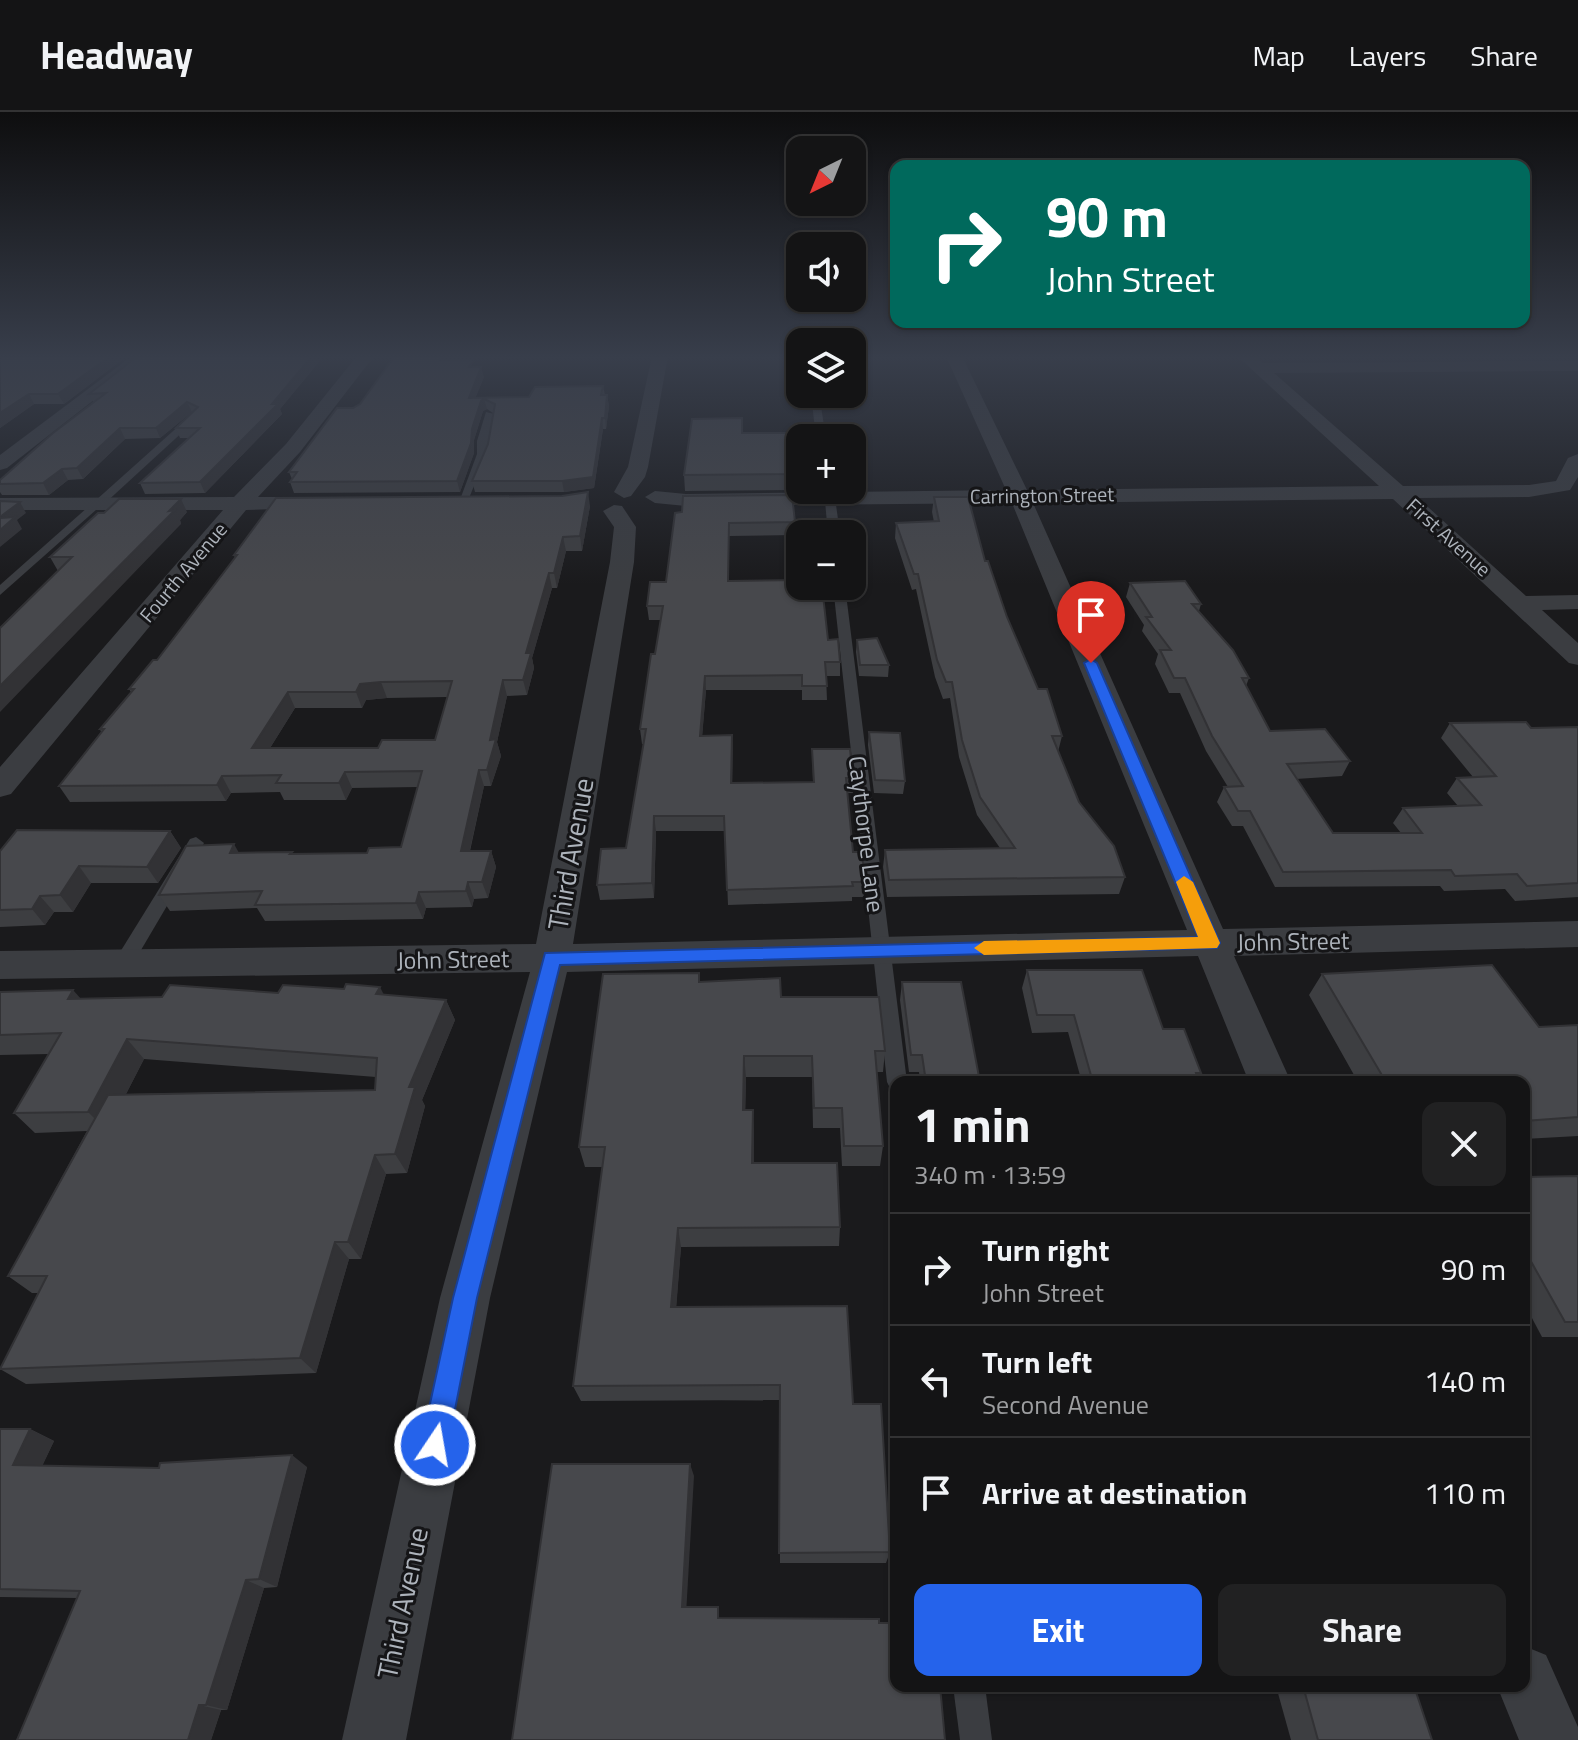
<!DOCTYPE html>
<html lang="en">
<head>
<meta charset="utf-8">
<style>
	:root { --surface:#141415; --page:#212122; --text:#f1f3f6; --muted:#9d9ea0; --line:#333334; --accent:#2563eb }
	body { margin:0; font-family:"Titillium Web",sans-serif; background:var(--page); color:var(--text); height:100vh; display:flex; flex-direction:column; font-size:30px; white-space:nowrap }
	* { box-sizing:border-box; margin:0 }
	p { font-size:26px; color:var(--muted) }
	.icon { flex:none; width:44px; height:44px; fill:none; stroke:currentColor; stroke-width:2; stroke-linecap:round; stroke-linejoin:round }
	.map { position:relative; flex:1; overflow:hidden }
	.side { position:absolute; left:890px; top:964px; width:640px; height:616px; display:flex; flex-direction:column; background:var(--surface); border-radius:16px; box-shadow:0 2px 6px #0004,0 0 0 2px var(--line) }
	.side>* { flex:none }
	.banner { position:absolute; left:890px; top:48px; width:640px; height:168px; border-radius:16px; box-shadow:0 2px 6px #0004,0 0 0 2px var(--line); background:#00695c; color:#fff; overflow:hidden }
	.needle { width:52px; rotate:223deg }
	.buttons { position:absolute; left:786px; top:24px; display:grid; gap:16px }
	.buttons a { display:grid; place-items:center; width:80px; height:80px; border-radius:16px; background:var(--surface); box-shadow:0 2px 6px #0004,0 0 0 2px var(--line); font-size:40px }
	.pin { position:absolute; display:grid; place-items:center; width:68px; height:68px; color:#fff; margin:-82px -34px; border-radius:50% 50% 50% 0; rotate:-45deg; box-shadow:0 0 8px #0007 }
	.pin .icon { rotate:45deg }
	.me { position:absolute; width:88px; margin:-44px; rotate:12deg; stroke-linejoin:round; filter:drop-shadow(0 0 6px #0008) }
	.turn { display:flex; align-items:center; gap:28px; height:168px; padding:0 24px; font-size:36px }
	.turn .icon { width:104px; height:104px; stroke-width:2.5 }
	.turn b { display:block; font-size:56px; line-height:68px }
	.round { display:grid; place-items:center; flex:none; width:84px; height:84px; border-radius:16px; background:var(--page) }
	.overview { display:flex; align-items:center; justify-content:space-between; height:136px; padding:0 24px }
	h1 { font-size:48px; font-weight:700; line-height:60px }
	.action { display:flex; gap:16px; margin-top:auto; padding:16px 24px }
	.action a { flex:1; height:92px; border-radius:16px; background:var(--accent); color:#fff; font-size:32px; font-weight:700; line-height:92px; text-align:center }
	.action a+a { background:var(--page); color:var(--text) }
	ul { padding:0; list-style:none }
	li { display:flex; align-items:center; gap:24px; height:112px; padding:0 24px; border-top:2px solid var(--line) }
	li div { flex:1 }
	li b { display:block; font-size:30px }
	li em { font-style:normal }
	header { display:flex; align-items:center; gap:48px; box-sizing:border-box; height:112px; padding:0 40px; background:var(--surface); border-bottom:2px solid var(--line) }
	header strong { font-size:38px }
	nav { display:flex; gap:44px; margin-inline-start:auto; font-size:28px }
	.map>svg:first-child { display:block }
</style>
</head>
<body>
<header>
<strong>Headway</strong>
<nav><a>Map</a><a>Layers</a><a>Share</a></nav>
</header>
<div class="map">
<svg width="1578" height="1628" viewBox="0 0 1578 1628">
	<rect width="100%" height="100%" fill="#1a1a1c"/>
	<g fill="none" stroke-linecap="round" stroke-linejoin="round">
		<g fill="#3b3d41" fill-rule="evenodd">
			<polygon points="811,282 819,282 826,326 816,326"/>
			<polygon points="486,300 494,302 487,342 467,391 458,393 477,342 477,329"/>
			<polygon points="191,303 199,305 103,393 95,393 95,389"/>
			<polygon points="824,378 834,378 840,422 828,422"/>
			<polygon points="88,395 97,397 0,483 0,473"/>
			<polygon points="833,474 845,474 907,970 896,970 896,978 890,976 887,970"/>
			<polygon points="196,725 204,731 131,855 117,855 115,850 117,845 190,727"/>
			<polygon points="953,1574 985,1574 992,1628 960,1628"/>
		</g>
		<g fill="#3b3d41" fill-rule="evenodd">
			<polygon points="132,244 150,244 7,356 0,358 0,343"/>
			<polygon points="357,244 374,244 300,340 258,385 323,385 334,391 330,395 246,398 11,682 0,685 0,655 223,398 0,398 0,386 234,385 286,332"/>
			<polygon points="652,244 668,244 648,355 645,365 631,384 624,386 614,380 628,355"/>
			<polygon points="946,244 962,244 1027,378 1379,374 1237,244 1255,244 1263,251 1578,249 1578,259 1274,261 1403,374 1529,373 1556,369 1568,346 1578,342 1578,365 1570,378 1529,385 1418,386 1526,484 1578,483 1578,497 1542,498 1578,531 1578,553 1569,551 1393,387 1033,391 1223,817 1578,809 1578,835 1234,844 1291,970 1249,970 1198,844 567,860 490,1186 406,1628 342,1628 440,1186 530,860 0,867 0,839 536,832 610,450 614,415 603,399 614,393 622,394 636,415 634,450 573,832 1187,818 1012,391 686,394 655,391 645,385 655,379 686,382 1006,378"/>
			<polygon points="1524,1534 1546,1543 1578,1615 1578,1628 1519,1628 1497,1574 1524,1574"/>
		</g>
	</g>
	<g fill="#3d3e41" fill-rule="evenodd">
		<polygon points="0,244 127,244 64,292 34,292 0,316"/>
		<polygon points="395,244 451,244 449,248 475,255 484,265 475,286 529,285 603,274 605,283 607,283 609,294 606,317 603,317 594,376 564,380 475,380 472,369 488,332 493,301 487,297 483,299 474,328 474,341 460,380 294,381 290,370 292,367 289,360 353,296 360,292"/>
		<polygon points="1552,244 1578,244 1578,246 1556,246"/>
		<polygon points="318,251 280,297 282,302 205,381 145,382 140,371 189,326 180,326 176,316 192,300 160,326 125,327 83,367 68,368 49,383 2,383 0,380 0,368 94,291 89,282"/>
		<polygon points="742,306 742,321 790,362 790,378 685,379 684,363"/>
		<polygon points="934,385 985,449 1007,505 1038,577 1062,624 1058,640 1079,690 1125,765 1119,782 887,785 883,755 885,738 1000,736 977,703 959,645 950,586 943,587 935,565 916,477 912,478 895,426 896,411 934,410 932,400"/>
		<path d="M590,394L582,439H566L557,476H552L532,546L534,556L527,583L507,584L497,630L501,644L491,674H484L470,739H491L496,755L488,786L474,787L472,795L426,796L423,807L265,809L257,796L170,799L159,783L239,740L293,742L367,741L401,735L418,675L352,676L346,688H284L280,680L231,681L226,689L70,690L59,674L101,620L100,617L131,580L129,577L157,548L235,446L234,443ZM447,585L435,628L378,636H270L295,596H362L366,588L387,586Z"/>
		<polygon points="187,400 180,408 181,412 58,459 50,445"/>
		<polygon points="675,401 795,410 795,423 729,424 729,469 828,528 840,550 840,564 826,564 827,588 802,588 802,578 706,578 702,624 732,623 732,671 813,670 812,637 853,666 853,681 847,681 853,740 865,770 864,785 852,785 852,789 728,793 725,719 656,719 654,786 600,788 597,773 626,736 644,632 642,632 640,617 661,508 649,508 647,494 666,470"/>
		<polygon points="1130,471 1201,492 1199,499 1249,566 1246,574 1270,619 1350,649 1342,664 1296,667 1333,721 1401,721 1393,711 1403,696 1458,694 1447,681 1457,666 1473,665 1441,626 1450,611 1531,616 1578,615 1578,785 1515,789 1505,777 1444,779 1440,774 1275,775 1243,714 1232,714 1217,690 1224,675 1228,675 1206,639 1180,581 1169,581 1155,552 1158,542 1142,519 1144,513 1126,485"/>
		<polygon points="857,528 889,553 888,565 859,564 856,540"/>
		<polygon points="869,620 905,669 903,682 874,681 868,633"/>
		<polygon points="170,719 181,736 158,771 91,771 73,800 54,800 45,813 0,815 0,739"/>
		<polygon points="1027,858 1163,917 1201,961 1198,967 1199,970 1075,970 1076,967 1081,967 1068,920 1032,921 1022,876"/>
		<polygon points="699,861 700,870 781,885 885,939 883,960 876,960 883,1034 880,1054 842,1054 840,1016 813,1016 812,965 746,965 745,998 754,1018 754,1051 840,1115 839,1134 681,1135 676,1195 853,1292 890,1440 886,1451 780,1451 780,1288 581,1289 573,1274 603,1055 585,1055 579,1035"/>
		<polygon points="1322,862 1539,915 1578,913 1578,1024 1524,1027 1524,970 1358,970 1309,883"/>
		<polygon points="902,870 980,970 920,970 919,960 909,960 900,888"/>
		<path d="M0,880L81,887L278,881L384,883L446,888L455,908L422,988L425,994L407,1061L386,1062L361,1147H349L316,1261L26,1272L0,1257L38,1181H32L8,1164L87,1019L35,1021L14,1001L49,942L0,943ZM144,947L376,965L375,978L126,982Z"/>
		<polygon points="1578,1064 1578,1225 1542,1225 1524,1191 1524,1065"/>
		<polygon points="0,1317 30,1317 54,1329 42,1354 159,1356 307,1355 277,1475 264,1476 227,1598 221,1598 211,1628 17,1628 77,1486 0,1485"/>
		<polygon points="1276,1574 1414,1574 1432,1628 1291,1628"/>
	</g>
	<g fill="#323235">
		<polygon points="110,244 127,244 64,292 58,282"/>
		<polygon points="312,244 325,244 318,251 280,297 282,302 205,381 200,370"/>
		<polygon points="443,244 451,244 443,257 441,248"/>
		<polygon points="481,255 484,265 471,297 469,286"/>
		<polygon points="29,282 34,292 0,316 0,301"/>
		<polygon points="607,283 609,294 606,317 605,306"/>
		<polygon points="484,287 487,297 483,299 474,328 474,341 460,380 457,369 481,289"/>
		<polygon points="187,290 192,300 160,326 156,316"/>
		<polygon points="602,306 603,317 594,376 564,380 562,369"/>
		<polygon points="120,316 125,327 83,367 77,356"/>
		<polygon points="62,357 68,368 49,383 43,371"/>
		<polygon points="588,380 590,394 582,439 580,424"/>
		<polygon points="181,387 187,400 180,408 181,412 0,600 0,574"/>
		<polygon points="20,390 26,401 17,408 22,417 0,435 0,405"/>
		<polygon points="563,425 566,439 557,476 554,461"/>
		<polygon points="549,461 552,476 532,546 534,556 527,583 523,568 526,541"/>
		<polygon points="705,564 706,578 701,639 700,624"/>
		<polygon points="503,568 507,584 497,630 501,644 491,674 487,658 490,628"/>
		<polygon points="381,570 387,586 366,588 362,596 356,580 360,572"/>
		<polygon points="288,580 295,596 260,652 252,636"/>
		<polygon points="732,623 733,638 732,686 731,671"/>
		<polygon points="479,658 484,674 466,755 461,739"/>
		<polygon points="345,660 352,676 346,688 339,671"/>
		<polygon points="222,664 231,681 226,689 217,673"/>
		<polygon points="654,704 656,719 654,786 652,771"/>
		<polygon points="170,719 181,736 158,771 147,755"/>
		<polygon points="234,732 243,748 230,741"/>
		<polygon points="491,739 496,755 488,786 482,770"/>
		<polygon points="79,754 91,771 73,800 60,783"/>
		<polygon points="468,770 474,787 472,795 466,779"/>
		<polygon points="419,780 426,796 423,807 416,791"/>
		<polygon points="40,784 54,800 45,813 32,797"/>
		<polygon points="380,875 390,895 376,882"/>
		<polygon points="73,878 91,898 68,887"/>
		<polygon points="446,888 455,908 422,988 425,994 407,1061 395,1042 409,975"/>
		<polygon points="127,927 144,947 107,1019 88,1000"/>
		<polygon points="744,944 746,965 745,1018 743,998"/>
		<polygon points="753,998 754,1018 754,1071 752,1051"/>
		<polygon points="375,1043 386,1062 361,1147 348,1130"/>
		<polygon points="678,1116 681,1135 675,1212 671,1195"/>
		<polygon points="335,1130 349,1147 316,1261 300,1246"/>
		<polygon points="30,1317 54,1329 37,1365 13,1353"/>
		<polygon points="292,1343 307,1355 277,1475 259,1467"/>
		<polygon points="690,1352 694,1364 686,1503 682,1495"/>
		<polygon points="246,1468 264,1476 227,1598 206,1593"/>
		<polygon points="199,1593 221,1598 211,1628 188,1628"/>
	</g>
	<g fill="#47484c" stroke="#323235" stroke-width="2" fill-rule="evenodd">
		<polygon points="0,244 110,244 58,282 29,282 0,301"/>
		<polygon points="138,244 312,244 272,292 278,292 200,370 140,371 200,316 176,316 198,295 187,290 156,316 120,316 77,356 62,357 43,371 0,372 0,368 53,321 106,281 89,282"/>
		<polygon points="395,244 443,244 441,248 474,247 469,255 481,255 469,286 529,285 535,275 603,274 601,283 607,283 605,306 602,306 593,365 562,369 472,369 488,332 495,292 484,287 481,289 472,317 471,331 457,369 290,370 297,360 289,360 337,296 353,296 360,292"/>
		<polygon points="742,306 742,321 786,321 790,362 684,363 692,307"/>
		<path d="M588,380L580,424L563,425L554,461H549L526,541H531L523,568H503L490,628L496,627L487,658H479L461,739H491L482,770H468L466,779L419,780L416,791L255,793L262,779L159,783L186,734L234,732L230,741L292,740L290,742L367,741L369,736L401,735L422,659L345,660L339,671H276L281,663L222,664L217,673L59,674L104,617H100L134,577H129L153,548H157L237,443H234L276,386L562,384ZM452,569L435,628H382L378,636H252L288,580H356L360,572L381,570Z"/>
		<polygon points="792,383 795,410 729,411 728,469 800,468 800,474 822,474 828,528 838,527 840,550 825,550 827,574 802,574 802,563 705,564 700,624 732,623 731,671 814,670 812,637 850,637 853,666 846,666 853,740 862,740 865,770 852,770 853,774 727,778 724,704 654,704 652,771 597,773 601,737 626,736 646,617 640,617 651,542 655,542 663,494 647,494 650,470 666,470 675,401 682,400 683,384"/>
		<polygon points="934,385 968,385 985,449 988,449 1007,505 1038,577 1047,577 1062,624 1052,624 1079,690 1114,734 1125,765 889,768 885,738 1015,736 980,685 962,628 952,570 946,570 937,548 918,462 914,462 896,411 939,409"/>
		<polygon points="119,387 181,387 169,399 175,398 0,574 0,516 72,445 50,445 98,401 104,401"/>
		<polygon points="0,389 20,390 0,405"/>
		<polygon points="15,405 0,418 0,406"/>
		<polygon points="1185,469 1201,492 1192,492 1233,538 1249,566 1242,566 1270,619 1325,617 1350,649 1287,652 1333,721 1422,721 1403,696 1481,693 1457,666 1496,664 1450,611 1526,610 1531,616 1578,615 1578,771 1527,774 1517,762 1455,764 1451,758 1283,760 1250,699 1238,699 1224,675 1243,674 1212,624 1185,566 1174,566 1160,538 1171,538 1146,505 1152,505 1130,471"/>
		<polygon points="877,526 889,553 860,553 857,528"/>
		<polygon points="869,620 900,621 905,669 875,668"/>
		<polygon points="17,718 170,719 147,755 79,754 60,783 40,784 32,797 0,798 0,739"/>
		<polygon points="1492,853 1539,915 1578,913 1578,1005 1524,1009 1524,970 1386,970 1322,862"/>
		<polygon points="1027,858 1142,858 1163,917 1184,917 1201,961 1196,961 1199,970 1077,970 1076,967 1092,967 1074,903 1037,903"/>
		<polygon points="699,861 699,870 780,866 781,885 879,885 885,939 875,939 883,1034 844,1034 842,996 814,996 812,944 744,944 743,998 753,998 752,1051 837,1051 840,1115 678,1116 671,1195 847,1194 853,1292 881,1292 890,1440 779,1441 780,1273 573,1274 605,1035 579,1035 603,862"/>
		<polygon points="902,870 961,870 980,970 926,970 922,943 911,943"/>
		<polygon points="346,872 380,875 376,882 446,888 409,975 415,975 395,1042 375,1043 348,1130 335,1130 300,1246 0,1257 47,1164 8,1164 108,983 375,978 377,946 127,927 88,1000 14,1001 61,921 0,923 0,880 73,878 68,887 162,885 170,873 278,881 283,873 344,877"/>
		<polygon points="1578,1064 1578,1210 1565,1210 1524,1137 1524,1065"/>
		<polygon points="0,1317 30,1317 13,1353 159,1356 160,1351 292,1343 259,1467 246,1468 206,1593 199,1593 188,1628 17,1628 80,1479 0,1477"/>
		<polygon points="552,1352 690,1352 682,1495 718,1495 718,1506 879,1507 879,1511 896,1511 896,1574 940,1574 945,1628 512,1628"/>
		<polygon points="1303,1574 1414,1574 1432,1628 1318,1628"/>
	</g>
	<linearGradient id="sky" x2="0" y2="1"><stop stop-color="#0e0e0f"/><stop offset="0.52" stop-color="#383e4b"/><stop offset="1" stop-color="#383e4b" stop-opacity="0"/></linearGradient>
	<rect width="1578" height="472" fill="url(#sky)"/>
	<polygon fill="#2563eb" stroke="#184099" stroke-width="2" points="1091,547 1097,551 1220,831 1217,836 560,853 477,1186 448,1333 444,1343 435,1347 425,1343 421,1333 453,1186 545,841 1198,825 1084,551"/>
	<polygon fill="#f59e0b" points="1184,764 1193,770 1220,831 1217,836 984,843 974,836 984,829 1198,825 1176,770"/>
	<g text-anchor="middle" dominant-baseline="central" stroke-width="6" stroke-linejoin="round" paint-order="stroke">
		<g font-size="20" fill="#adb3bb" stroke="#151517">
			<text transform="translate(1042 383) rotate(-1)">Carrington Street</text>
			<text transform="translate(1449 425) rotate(42)">First Avenue</text>
			<text transform="translate(183 460) rotate(-50)">Fourth Avenue</text>
		</g>
		<g font-size="24" fill="#adb3bb" stroke="#151517">
			<text transform="translate(867 722) rotate(83)">Caythorpe Lane</text>
			<text transform="translate(1293 829) rotate(-1)">John Street</text>
			<text transform="translate(453 847) rotate(-1)">John Street</text>
		</g>
		<g font-size="28" fill="#adb3bb" stroke="#151517">
			<text transform="translate(570 742) rotate(-80)">Third Avenue</text>
			<text transform="translate(402 1491) rotate(-78)">Third Avenue</text>
		</g>
	</g>
</svg>
<div class="buttons">
<a><svg class="needle" viewBox="-14 -14 28 28"><path d="M0-13l5 13h-10z" fill="#e53935"/><path d="M0 13l5-13h-10z" fill="#9d9ea0"/></svg></a>
<a><svg class="icon" aria-label="sound" viewBox="0 0 24 24"><path d="M4 9h4l5-4v14l-5-4H4zM17 9q2 3 0 6"/></svg></a>
<a><svg class="icon" aria-label="layers" viewBox="0 0 24 24"><path d="M12 4l9 5-9 5-9-5zM3 14l9 5 9-5"/></svg></a>
<a>+</a>
<a>−</a>
</div>
<div class="pin" style="left:1091px;top:551px;background:#d93025"><svg class="icon" aria-label="arrive" viewBox="0 0 24 24"><path d="M6 21V4h12l-3 4 3 4H6"/></svg></div>
<svg class="me" style="left:435px;top:1333px" viewBox="-20 -20 40 40"><circle r="17" fill="#2563eb" stroke="#fff" stroke-width="3"/><path d="M0-11L8 9 0 5-8 9z" fill="#fff"/></svg>
<div class="banner">
<div class="turn"><svg class="icon" aria-label="right" viewBox="0 0 24 24"><path d="M7 20v-9h11M14 6l5 5-5 5"/></svg><div><b>90 m</b>John Street</div></div>
</div>
<section class="side">
<div class="overview"><div><h1>1 min</h1><p>340 m · 13:59</p></div><a class="round"><svg class="icon" aria-label="close" viewBox="0 0 24 24"><path d="M6 6l12 12M18 6L6 18"/></svg></a></div>
<ul>
<li><svg class="icon" aria-label="right" viewBox="0 0 24 24"><path d="M7 20v-9h11M14 6l5 5-5 5"/></svg><div><b>Turn right</b><p>John Street</p></div><em>90 m</em></li>
<li><svg class="icon" aria-label="left" viewBox="0 0 24 24"><path d="M17 20v-9H6M10 6l-5 5 5 5"/></svg><div><b>Turn left</b><p>Second Avenue</p></div><em>140 m</em></li>
<li><svg class="icon" aria-label="arrive" viewBox="0 0 24 24"><path d="M6 21V4h12l-3 4 3 4H6"/></svg><div><b>Arrive at destination</b></div><em>110 m</em></li>
</ul>
<div class="action"><a>Exit</a><a>Share</a></div>
</section>
</div>
</body>
</html>
